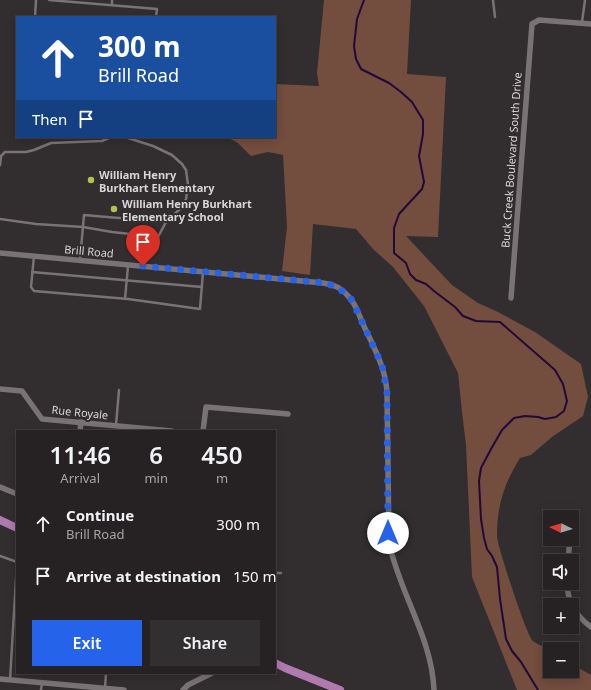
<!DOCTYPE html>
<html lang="en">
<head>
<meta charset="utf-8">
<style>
	:root { --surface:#262223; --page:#322f30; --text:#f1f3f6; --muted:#a4a4a6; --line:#423f41; --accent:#2563eb }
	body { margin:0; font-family:"Noto Sans",sans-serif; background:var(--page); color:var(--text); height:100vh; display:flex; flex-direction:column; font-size:15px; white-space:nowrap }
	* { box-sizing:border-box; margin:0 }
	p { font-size:13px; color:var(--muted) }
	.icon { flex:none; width:22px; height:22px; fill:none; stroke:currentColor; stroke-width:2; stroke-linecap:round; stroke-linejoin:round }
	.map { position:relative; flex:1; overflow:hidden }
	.side { position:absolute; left:16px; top:430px; width:260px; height:244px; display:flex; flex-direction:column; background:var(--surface); border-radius:0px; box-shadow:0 2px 10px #0003,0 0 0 1px var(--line) }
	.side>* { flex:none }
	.top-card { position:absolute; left:16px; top:16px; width:260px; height:122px; border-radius:0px; box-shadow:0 2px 10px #0003,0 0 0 1px var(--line); background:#1a4fa0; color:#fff; overflow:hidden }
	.needle { width:26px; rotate:275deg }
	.fabs { position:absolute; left:543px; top:510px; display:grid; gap:8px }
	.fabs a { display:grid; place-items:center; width:36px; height:36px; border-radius:0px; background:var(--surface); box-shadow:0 2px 10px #0003,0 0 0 1px var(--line); font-size:20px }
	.pin { position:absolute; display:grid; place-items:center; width:34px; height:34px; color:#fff; margin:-41px -17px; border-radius:50% 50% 50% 0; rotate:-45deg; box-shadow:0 0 4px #0007 }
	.pin .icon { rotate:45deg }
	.me { position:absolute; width:44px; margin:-22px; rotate:0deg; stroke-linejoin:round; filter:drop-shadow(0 0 3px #0008) }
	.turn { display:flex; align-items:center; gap:14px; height:84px; padding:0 16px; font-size:18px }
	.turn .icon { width:52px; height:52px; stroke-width:2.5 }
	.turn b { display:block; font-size:28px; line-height:34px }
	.then { display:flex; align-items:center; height:38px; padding:0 16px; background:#0003; gap:8px; font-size:15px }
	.eta { display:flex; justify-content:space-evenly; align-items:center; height:68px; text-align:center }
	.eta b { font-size:24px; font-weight:600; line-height:28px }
	.action { display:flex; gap:8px; margin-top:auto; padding:8px 16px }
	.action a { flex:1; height:46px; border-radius:0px; background:var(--accent); color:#fff; font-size:16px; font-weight:600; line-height:46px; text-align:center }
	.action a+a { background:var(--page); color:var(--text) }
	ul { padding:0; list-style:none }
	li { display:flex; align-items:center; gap:12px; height:52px; padding:0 16px }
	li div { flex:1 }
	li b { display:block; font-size:15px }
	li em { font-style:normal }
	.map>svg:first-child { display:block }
</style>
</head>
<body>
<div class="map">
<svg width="591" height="690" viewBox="0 0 591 690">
	<rect width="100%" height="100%" fill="#322d2f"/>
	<path fill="#734d3e" d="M324,0H411L407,74L446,77L438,237L406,236L452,285L478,303L498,312L535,332L581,364L588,397L583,416L552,437L531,455L520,458C504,484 497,505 497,536C497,545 526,633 532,640C536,644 545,647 550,651V671H572V664L591,675V690H517L472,577L466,445L462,412L458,373L424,306L393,267L373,249L356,229L313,224L310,275L282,271L287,227L283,155L268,152L251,156L238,143L227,137H275V84L319,86L317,73Z"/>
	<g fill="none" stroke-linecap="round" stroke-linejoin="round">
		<polyline stroke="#23093a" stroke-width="2" points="364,0 357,19 354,46 356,59 361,69 389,83 401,92 412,102 423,120 423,134 419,156 424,182 422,189 399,214 394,228 394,253 406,263 410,274 416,280 426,284 434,291 455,307 463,316 476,321 500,322 555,370 563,384 567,401 564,411 556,417 545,419 538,417 525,416 514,418 502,430 491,449 481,468 479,481 481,519 484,538 487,549 492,556 497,567 500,599 506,639 512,651 521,662 538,690"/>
		<g stroke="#797375" stroke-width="2.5">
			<polyline points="49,0 157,9 156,17"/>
			<polyline points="493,0 495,17"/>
			<polyline points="112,5 112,0"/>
			<polyline points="35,17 36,0"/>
			<polyline points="582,22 585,0"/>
			<polyline points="0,165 1,156 5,152 26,152 34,150 51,143 102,141 111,137"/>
			<polyline points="0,219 36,224 83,227 112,232 158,237 166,222 181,208 186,199 188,185 186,170 182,164 172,155 153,146 125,137"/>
			<polyline points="34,256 31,287 34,291 128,299 200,309 203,272"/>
			<polyline points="80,260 84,215 166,222"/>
			<polyline points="32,272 202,287"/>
			<polyline points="125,299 128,266"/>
			<polyline points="116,425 119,390"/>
			<polyline points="0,556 17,562 10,680"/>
			<polyline points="275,573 281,573"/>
			<polyline points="105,688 106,673"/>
			<polyline points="41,690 42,683"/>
		</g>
		<g stroke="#797375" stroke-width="5.5">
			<path d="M0,253L323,283C333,284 342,288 349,297C356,304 359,315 363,324C373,346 386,368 387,393L389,543C400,594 432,638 434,690"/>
			<polyline points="511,298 532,24 539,20 591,24"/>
			<polyline points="0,389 22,391 42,419 172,431"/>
			<polyline points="80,431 81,422"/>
			<polyline points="203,431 206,407 288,414"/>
			<polyline points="0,487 17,494"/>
			<polyline points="568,561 570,539"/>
			<path d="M567,583C567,601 577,617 591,627"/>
			<polyline points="0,679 124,690"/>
			<polyline points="183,690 188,685 212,673"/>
		</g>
		<g stroke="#b17aae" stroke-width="8">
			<polyline points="0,520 17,528"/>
			<polyline points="275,663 285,668 340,690"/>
		</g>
	</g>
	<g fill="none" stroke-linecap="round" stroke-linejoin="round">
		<polyline stroke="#2563eb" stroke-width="7" stroke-dasharray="0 12.6" points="143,266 326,283 340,289 352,300 382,365 387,393 388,533"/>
	</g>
	<g fill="#b3c24b" stroke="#322d2f" stroke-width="1.5">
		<circle cx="91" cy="180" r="4"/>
		<circle cx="114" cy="209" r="4"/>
	</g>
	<g text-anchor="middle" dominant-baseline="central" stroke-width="4" stroke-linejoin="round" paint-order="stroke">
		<g font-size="11" fill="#d8d5d6" stroke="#322d2f">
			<text transform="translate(511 160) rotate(-86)">Buck Creek Boulevard South Drive</text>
			<text transform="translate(89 251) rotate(5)">Brill Road</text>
			<text transform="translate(80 412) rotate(6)">Rue Royale</text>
		</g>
		<g font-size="11" font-weight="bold" fill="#d8d5d6" stroke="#322d2f" text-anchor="start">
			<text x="99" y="174">William Henry<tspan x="99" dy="13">Burkhart Elementary</tspan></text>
			<text x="122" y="203">William Henry Burkhart<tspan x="122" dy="13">Elementary School</tspan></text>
		</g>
	</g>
</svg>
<div class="fabs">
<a><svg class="needle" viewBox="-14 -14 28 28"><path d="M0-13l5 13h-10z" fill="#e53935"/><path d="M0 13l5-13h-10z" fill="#a4a4a6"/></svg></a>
<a><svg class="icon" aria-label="sound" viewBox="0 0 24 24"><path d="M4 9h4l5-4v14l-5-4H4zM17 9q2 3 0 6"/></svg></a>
<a>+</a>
<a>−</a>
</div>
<div class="pin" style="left:143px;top:266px;background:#d93025"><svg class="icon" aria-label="arrive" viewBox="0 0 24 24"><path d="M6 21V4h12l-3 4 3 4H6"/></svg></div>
<svg class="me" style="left:388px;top:533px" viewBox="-20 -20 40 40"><circle r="19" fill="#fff"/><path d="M0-13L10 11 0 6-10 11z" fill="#2563eb"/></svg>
<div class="top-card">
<div class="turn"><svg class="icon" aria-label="ahead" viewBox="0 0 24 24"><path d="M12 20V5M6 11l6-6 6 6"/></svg><div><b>300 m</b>Brill Road</div></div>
<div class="then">Then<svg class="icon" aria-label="arrive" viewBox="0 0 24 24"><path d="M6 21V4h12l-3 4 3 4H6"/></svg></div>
</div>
<section class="side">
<div class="eta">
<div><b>11:46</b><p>Arrival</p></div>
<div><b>6</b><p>min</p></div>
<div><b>450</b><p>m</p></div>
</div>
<ul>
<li><svg class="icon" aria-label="ahead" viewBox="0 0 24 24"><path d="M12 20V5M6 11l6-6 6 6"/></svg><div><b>Continue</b><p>Brill Road</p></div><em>300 m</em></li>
<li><svg class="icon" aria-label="arrive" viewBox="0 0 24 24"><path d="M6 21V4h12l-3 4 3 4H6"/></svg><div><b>Arrive at destination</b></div><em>150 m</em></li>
</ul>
<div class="action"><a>Exit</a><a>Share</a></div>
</section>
</div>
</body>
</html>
